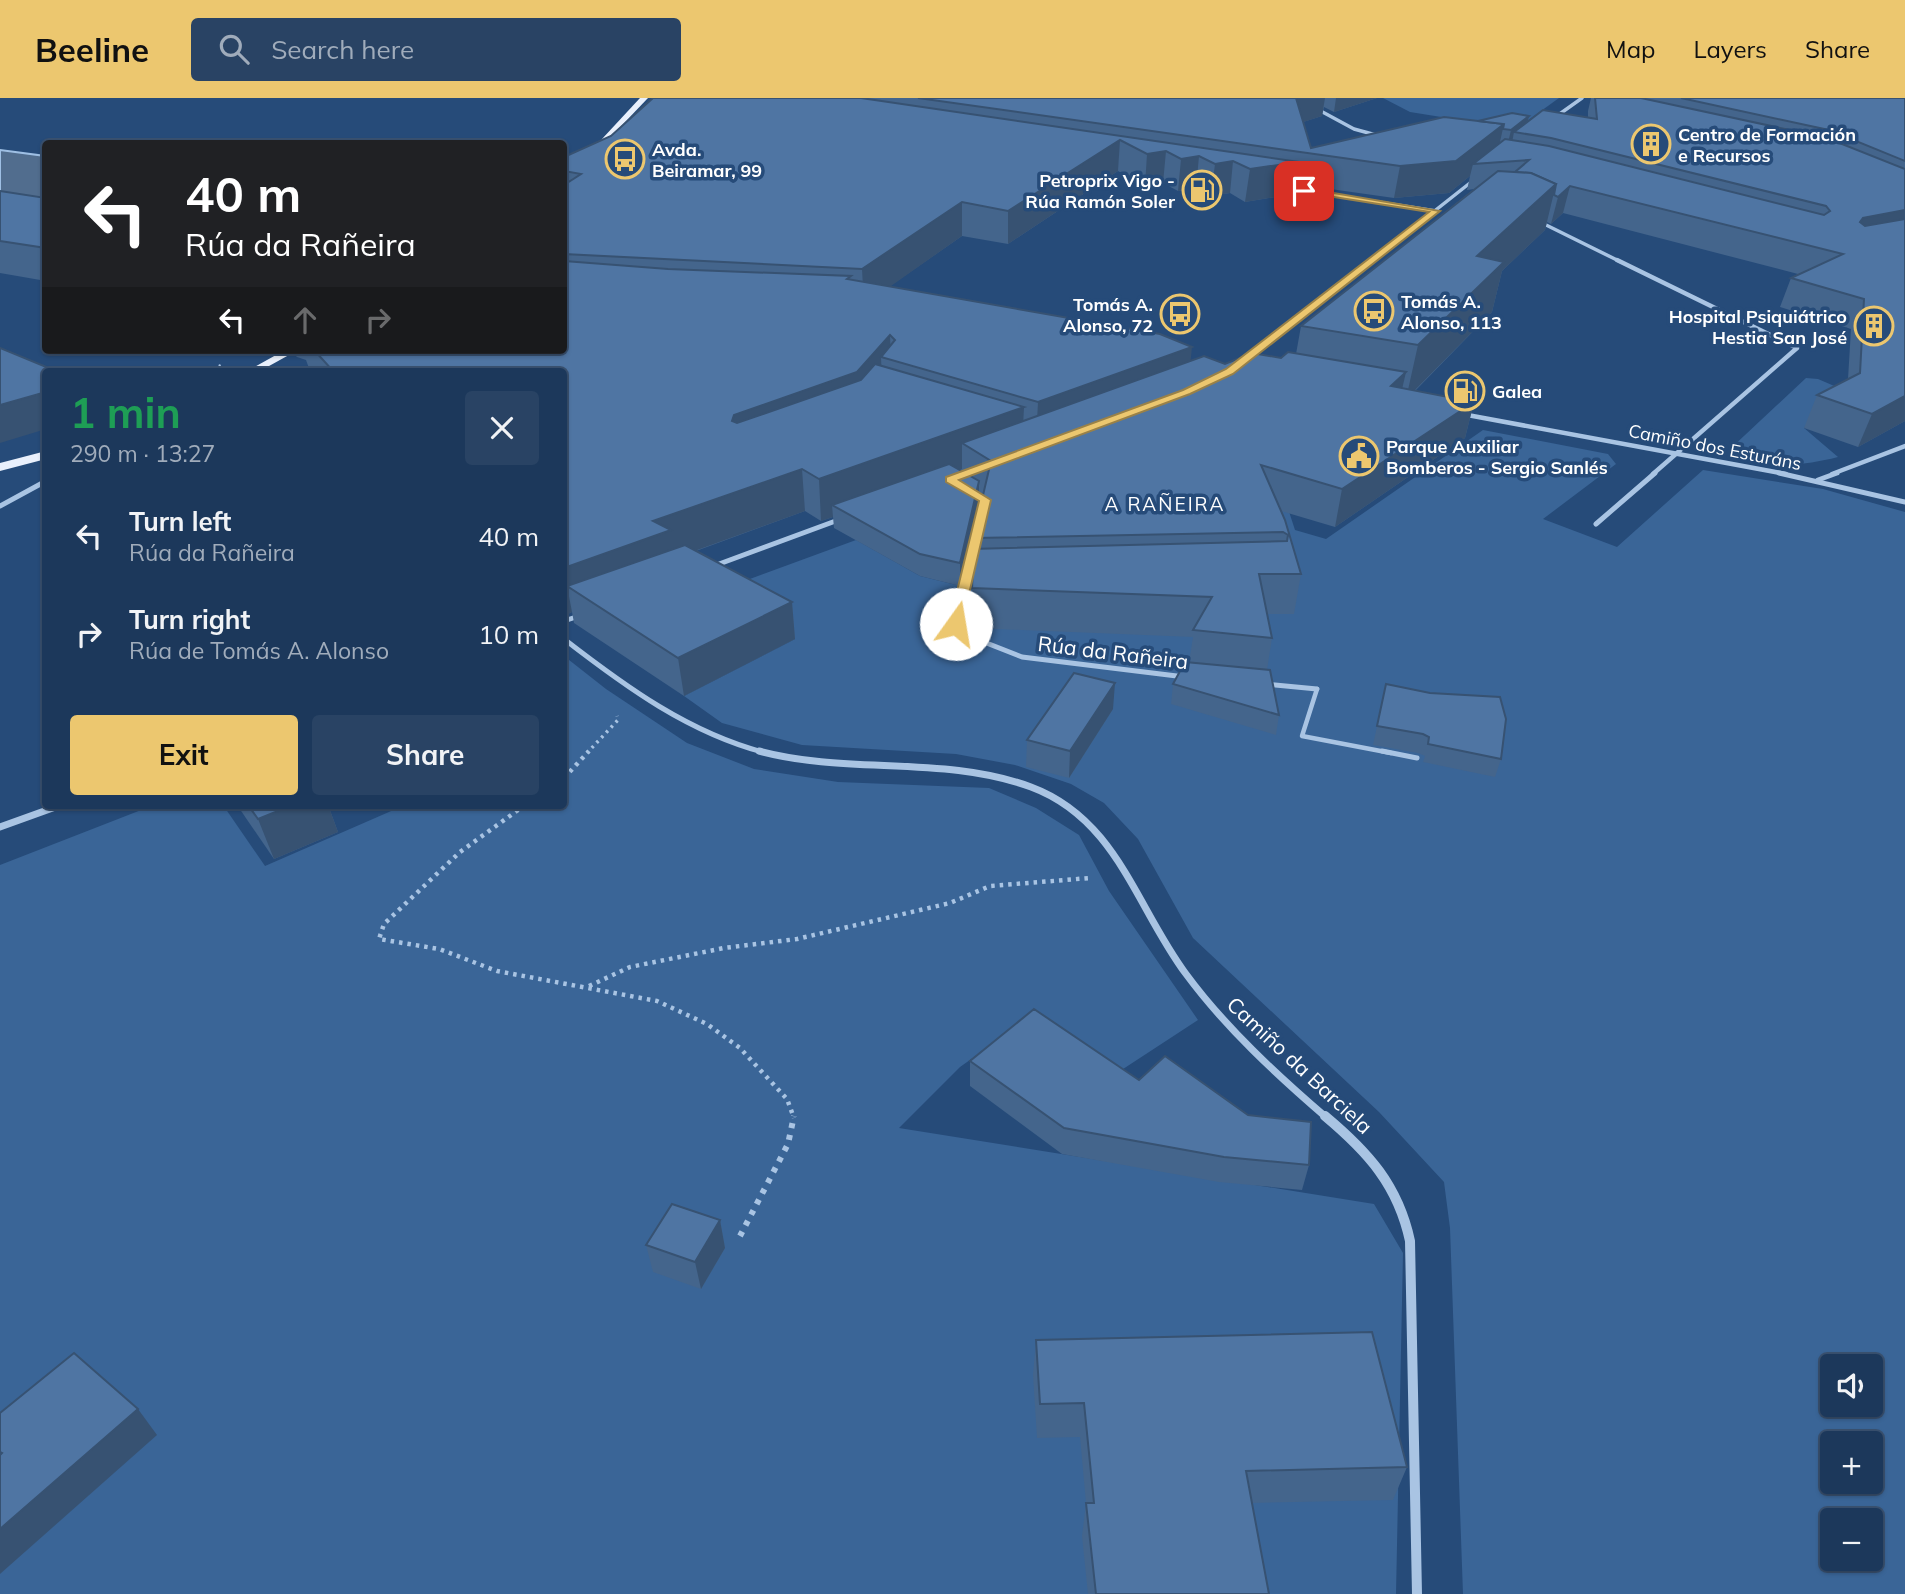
<!DOCTYPE html>
<html lang="en">
<head>
<meta charset="utf-8">
<style>
	:root { --surface:#1c385b; --page:#294364; --text:#f1f3f6; --muted:#a0acbb; --line:#3a5271; --accent:#ecc76f }
	body { margin:0; font-family:Mulish,sans-serif; background:var(--page); color:var(--text); height:100vh; display:flex; flex-direction:column; font-size:26px; white-space:nowrap }
	* { box-sizing:border-box; margin:0 }
	p { font-size:23px; color:var(--muted) }
	.icon { flex:none; width:38px; height:38px; fill:none; stroke:currentColor; stroke-width:2; stroke-linecap:round; stroke-linejoin:round }
	.map { position:relative; flex:1; overflow:hidden }
	.details { position:absolute; left:42px; top:270px; width:525px; height:441px; display:flex; flex-direction:column; background:var(--surface); border-radius:7px; box-shadow:0 2px 5px #0004,0 0 0 2px var(--line) }
	.details>* { flex:none }
	.banner { position:absolute; left:42px; top:42px; width:525px; height:214px; border-radius:7px; box-shadow:0 2px 5px #0004,0 0 0 2px var(--line); background:#202124; color:#fff; overflow:hidden }
	.tools { position:absolute; left:1820px; top:1256px; display:grid; gap:14px }
	.tools a { display:grid; place-items:center; width:63px; height:63px; border-radius:7px; background:var(--surface); box-shadow:0 2px 5px #0004,0 0 0 2px var(--line); font-size:35px }
	.pin { position:absolute; display:grid; place-items:center; width:60px; height:60px; color:#fff; margin:-30px; border-radius:14px; box-shadow:0 4px 10px #0006 }
	.me { position:absolute; width:77px; margin:-38px; rotate:13deg; stroke-linejoin:round; filter:drop-shadow(0 0 5px #0008) }
	.turn { display:flex; align-items:center; gap:24px; height:147px; padding:0 28px; font-size:32px }
	.turn .icon { width:91px; height:91px; stroke-width:2.5 }
	.turn b { display:block; font-size:49px; line-height:60px }
	.lanes { display:flex; align-items:center; height:66px; padding:0 28px; background:#0003; justify-content:center; gap:35px; direction:ltr }
	.lanes .off { opacity:.35 }
	.round { display:grid; place-items:center; flex:none; width:74px; height:74px; border-radius:7px; background:var(--page) }
	.head { display:flex; align-items:center; justify-content:space-between; height:119px; padding:0 28px }
	h1 { font-size:42px; font-weight:700; line-height:52px; color:#1e9e55 }
	.primary-button { display:flex; gap:14px; margin-top:auto; padding:14px 28px }
	.primary-button a { flex:1; height:80px; border-radius:7px; background:var(--accent); color:#111; font-size:28px; font-weight:700; line-height:80px; text-align:center }
	.primary-button a+a { background:var(--page); color:var(--text) }
	ul { padding:0; list-style:none }
	li { display:flex; align-items:center; gap:21px; height:98px; padding:0 28px }
	li div { flex:1 }
	li b { display:block; font-size:26px }
	li em { font-style:normal }
	header { display:flex; align-items:center; gap:42px; box-sizing:border-box; height:98px; padding:0 35px; background:var(--accent); color:#111 }
	header strong { font-size:33px }
	nav { display:flex; gap:38px; margin-inline-start:auto; font-size:24px }
	.search { width:490px; height:63px; background:var(--page); display:flex; align-items:center; gap:18px; box-sizing:border-box; padding:0 24px; border-radius:7px; color:var(--muted); font-size:26px }
	.map>svg:first-child { display:block }
</style>
</head>
<body>
<header>
<strong>Beeline</strong>
<div class="search"><svg class="icon" aria-label="search" viewBox="0 0 24 24"><circle cx="10" cy="10" r="6"/><path d="M15 15l6 6"/></svg>Search here</div>
<nav><a>Map</a><a>Layers</a><a>Share</a></nav>
</header>
<div class="map">
<svg width="1905" height="1496" viewBox="0 0 1905 1496">
	<rect width="100%" height="100%" fill="#264b79"/>
	<g fill="#3a6597" fill-rule="evenodd">
		<polygon points="1383,0 1559,0 1516,31 1410,14"/>
		<path d="M1806,280L1818,281L1839,290L1804,330L1838,359C1798,369 1767,371 1729,352Z"/>
		<path d="M1483,332L1608,356L1616,366L1543,421L1617,449L1703,372L1823,391L1905,414V1496H1463L1450,1130L1444,1084L1379,1014L1193,840L1138,741L1104,705L1071,686L1015,667L956,656L802,647L722,625L684,598L795,541L712,495L856,442L920,478L952,486L1255,531L1262,421L1282,392L1295,432L1326,441ZM1832,1269H1871V1307H1832ZM1832,1346H1871V1384H1832ZM1832,1423H1871V1461H1832Z"/>
		<polygon points="564,558 606,591 687,645 754,671 838,684 989,690 1036,710 1079,737 1109,793 1198,922 1120,973 1038,914 960,969 899,1030 1374,1106 1403,1155 1396,1496 0,1496 0,767 154,707 223,707 265,768 405,707 564,707"/>
	</g>
	<polygon fill="#516d8e" stroke="#9ebfe4" stroke-width="2" points="0,52 45,58 45,100 0,125"/>
	<g fill="none" stroke-linecap="round" stroke-linejoin="round">
		<polyline stroke="#a9c4e3" stroke-width="2.5" stroke-dasharray="2 3.5" stroke-linecap="butt" points="209,273 221,267"/>
		<polyline stroke="#a9c4e3" stroke-width="3.5" stroke-dasharray="2.5 4.5" stroke-linecap="butt" points="587,655 618,622 617,618"/>
		<g stroke="#a9c4e3" stroke-width="4.5" stroke-dasharray="3.5 5" stroke-linecap="butt">
			<polyline points="564,680 589,653"/>
			<polyline points="525,707 460,754 384,826 379,841 439,851 497,873 657,903 707,926 740,950 787,1001 794,1020"/>
			<polyline points="589,888 630,869 724,850 797,841 950,805 990,788 1090,780"/>
		</g>
		<polyline stroke="#a9c4e3" stroke-width="6" stroke-dasharray="5 7" stroke-linecap="butt" points="740,1138 788,1046 794,1018"/>
		<polyline stroke="#a9c4e3" stroke-width="4.5" points="1317,591 1302,638 1391,655"/>
		<polyline stroke="#a9c4e3" stroke-width="5" points="1382,653 1417,660"/>
		<g stroke="#a9c4e3" stroke-width="3.5">
			<polyline points="1317,11 1354,31 1376,37"/>
			<polyline points="1554,20 1582,0"/>
			<polyline points="1288,90 1436,113"/>
			<polyline points="1538,123 1621,164"/>
			<polyline points="1370,164 1475,81"/>
		</g>
		<g stroke="#a9c4e3" stroke-width="4.5">
			<polyline points="1617,162 1797,250 1653,376"/>
			<polyline points="1245,261 1372,162"/>
			<polyline points="1462,316 1786,376"/>
			<polyline points="1832,376 1905,348"/>
		</g>
		<g stroke="#a9c4e3" stroke-width="5">
			<polyline points="1779,375 1905,404"/>
			<polyline points="1818,382 1837,375"/>
			<polyline points="0,408 46,383"/>
			<polyline points="1596,426 1655,375"/>
			<polyline points="972,455 956,526 961,535 1022,559 1185,579"/>
			<polyline points="711,469 841,421"/>
			<polyline points="564,523 582,517"/>
			<path d="M564,541C626,589 689,635 766,655"/>
			<polyline points="1266,586 1317,591"/>
		</g>
		<g stroke="#a9c4e3" stroke-width="7">
			<path d="M759,653C848,677 944,657 1031,689C1117,721 1136,809 1186,876C1225,929 1277,977 1327,1020"/>
			<polyline points="0,729 61,707"/>
		</g>
		<path stroke="#a9c4e3" stroke-width="10" d="M1325,1018C1368,1054 1398,1087 1410,1143L1417,1496"/>
		<g fill="#e9f0fc" fill-rule="evenodd">
			<polygon points="640,0 648,0 564,88 564,82"/>
			<polygon points="285,252 298,252 260,273 247,273"/>
			<polygon points="46,353 46,361 0,373 0,365"/>
		</g>
	</g>
	<g fill="#44658c" fill-rule="evenodd">
		<path d="M653,0H1377L1334,14L1324,9L1322,18L1303,24L1311,50L1478,23L1529,18L1528,24L1588,19V13L1591,0H1905V323L1858,349L1804,330L1817,297L1848,281L1851,231L1780,209L1791,180L1798,176L1563,115L1551,126L1547,124L1545,132L1502,173L1492,214L1415,293L1474,304L1465,340L1335,429L1281,413L1301,476L1294,516H1267L1272,540L1267,572L1279,617L1276,637L1171,606L1173,586L1189,564L1193,539L971,530L972,491L970,490V451H973V440L983,396L979,394V405L960,488L920,478L834,430L833,419L821,423L805,413L696,453L792,504L795,541L684,598L574,525L572,514L564,518V273H310L306,262L297,259L295,257L293,252H564V59L611,38ZM1118,73L1145,88L1163,85L1178,93L1196,90L1211,98L1230,95L1245,104L1294,96L1295,86L1394,100L1449,95L1470,78L1467,92L1474,91L1301,228L1296,256L1281,260L1225,266L1191,263L890,188L962,138L1008,146Z"/>
		<polygon points="0,93 46,100 46,183 0,175"/>
		<polygon points="1386,586 1501,661 1495,679 1423,664 1425,658 1418,655 1373,647"/>
		<polygon points="1113,611 1069,680 1026,669 1027,642"/>
		<polygon points="237,707 328,707 338,734 274,761"/>
		<polygon points="970,963 1139,982 1309,1067 1302,1092 1219,1084 1062,1056 970,988"/>
		<polygon points="720,1122 725,1150 701,1191 653,1174 646,1147"/>
		<polygon points="1036,1242 1407,1369 1393,1402 1252,1405 1269,1496 1088,1496 1082,1438 1086,1405 1080,1339 1037,1340 1033,1277"/>
	</g>
	<g fill="#375272">
		<polygon points="1295,0 1325,0 1322,18 1291,28"/>
		<polygon points="1336,0 1377,0 1334,14"/>
		<polygon points="1529,18 1525,35 1514,34 1512,45 1507,49 1511,32"/>
		<polygon points="1504,26 1497,57 1473,66 1470,78 1449,95 1394,100 1400,68"/>
		<polygon points="1120,42 1118,73 1008,146 1008,113"/>
		<polygon points="1166,53 1163,85 1145,88 1147,56"/>
		<polygon points="1199,58 1196,90 1178,93 1181,61"/>
		<polygon points="1233,63 1230,95 1211,98 1215,66"/>
		<polygon points="1299,64 1294,96 1245,104 1250,71"/>
		<polygon points="1556,86 1545,132 1502,173 1492,214 1406,301 1418,247 1477,158"/>
		<polygon points="1570,88 1563,115 1551,126 1558,99"/>
		<polygon points="962,104 962,138 864,207 862,171"/>
		<polygon points="1905,112 1905,136 1852,148 1860,124 1863,120"/>
		<polygon points="890,237 891,262 881,259 882,285 736,364 732,323 734,317"/>
		<polygon points="1192,249 1188,288 1036,344 1038,304"/>
		<polygon points="1406,274 1398,309 1391,288"/>
		<polygon points="46,294 46,331 0,345 0,307"/>
		<polygon points="1905,298 1905,323 1858,349 1872,316"/>
		<polygon points="1474,304 1465,340 1335,429 1342,391"/>
		<polygon points="1024,309 1022,349 962,345 962,371 845,414 832,407 833,419 821,423 819,381"/>
		<polygon points="802,371 805,413 675,460 567,488 572,514 564,518 564,470 653,423"/>
		<polygon points="979,383 979,405 960,488 960,465"/>
		<polygon points="792,504 795,541 684,598 678,560"/>
		<polygon points="1115,585 1113,611 1069,680 1070,653"/>
		<polygon points="293,707 328,707 338,734 274,761 258,721"/>
		<polygon points="720,1122 725,1150 701,1191 695,1164"/>
		<polygon points="138,1311 157,1337 0,1476 0,1431"/>
	</g>
	<g fill="#4f75a3" stroke="#375272" stroke-width="2">
		<polygon points="653,0 861,0 1299,64 1250,71 1233,63 1215,66 1199,58 1181,61 1166,53 1147,56 1120,42 1008,113 962,104 862,171 564,156 564,87 581,76 564,73 564,59 611,38"/>
		<polygon points="918,0 1296,0 1311,50 1444,19 1504,26 1456,63 1400,68"/>
		<polygon points="1595,0 1641,0 1827,40 1905,71 1905,112 1863,120 1860,124 1865,128 1905,121 1905,298 1872,316 1817,297 1860,275 1864,201 1791,180 1843,156 1570,88 1558,99 1554,97 1556,86 1531,75 1515,74 1529,62 1473,66 1505,41 1549,48 1824,117 1830,113 1826,108 1551,40 1514,34 1543,12 1597,21"/>
		<polygon points="1681,0 1905,0 1905,63 1829,32"/>
		<polygon points="1512,15 1529,18 1511,32 1503,31 1504,26 1478,23"/>
		<polygon points="1498,73 1531,75 1556,86 1477,158 1504,164 1418,247 1301,228"/>
		<polygon points="0,93 46,100 46,150 0,143"/>
		<polygon points="564,163 668,171 851,178 847,181 1160,236 1192,249 1038,304 881,259 895,242 890,237 857,274 734,317 732,323 737,325 861,282 875,266 1024,309 819,381 802,371 653,423 671,432 564,470 564,273 333,273 314,252 564,252"/>
		<polygon points="0,250 56,273 46,273 46,294 0,307"/>
		<polygon points="1288,254 1406,274 1391,288 1474,304 1342,391 1261,367 1285,422 1301,476 1259,476 1272,540 1193,532 1212,499 972,490 974,451 970,451 1287,443 1288,437 1283,434 973,440 991,363 962,345 1204,258 1225,266 1252,255 1281,260"/>
		<polygon points="949,366 979,383 960,465 920,456 832,407"/>
		<polygon points="685,447 792,504 678,560 567,488"/>
		<polygon points="1185,564 1270,572 1279,617 1173,586"/>
		<polygon points="1074,575 1115,585 1070,653 1027,642"/>
		<polygon points="1386,586 1430,595 1500,599 1506,621 1501,661 1428,646 1429,639 1423,636 1377,628"/>
		<polygon points="248,707 293,707 258,721"/>
		<polygon points="1034,911 1139,982 1165,958 1248,1017 1311,1024 1309,1067 1224,1059 1064,1030 970,963"/>
		<polygon points="672,1106 720,1122 695,1164 646,1147"/>
		<polygon points="1372,1234 1407,1369 1246,1373 1269,1496 1096,1496 1086,1405 1094,1405 1084,1305 1040,1306 1036,1242"/>
		<polygon points="74,1255 138,1311 0,1431 0,1357 2,1355 0,1354 0,1315"/>
	</g>
	<polygon fill="#ecc76f" stroke="#998148" stroke-width="2" points="1304,90 1440,113 1233,276 1190,296 959,382 991,402 962,526 951,529 949,526 979,403 946,384 946,379 1183,292 1226,271 1429,114 1302,94"/>
	<defs>
		<symbol id="building-ring" viewBox="-11 -11 22 22"><circle r="9.5" fill="#264b79" stroke="#ecc76f" stroke-width="1.5"/><path d="M-4-6H4V6H1V3H-1V6H-4ZM-2.5-4.3h1.7v1.8h-1.7ZM.8-4.3h1.7v1.8H.8ZM-2.5-1h1.7V.8h-1.7ZM.8-1h1.7V.8H.8Z" fill="#ecc76f"/></symbol>
		<symbol id="bus-ring" viewBox="-11 -11 22 22"><circle r="9.5" fill="#264b79" stroke="#ecc76f" stroke-width="1.5"/><path d="M-5-6H5V4H4V6H2V4H-2V6H-4V4H-5ZM-3.5-4V0h7V-4ZM-3.5 1.2v1.5H-2V1.2ZM2 1.2v1.5H3.5V1.2Z" fill="#ecc76f"/></symbol>
		<symbol id="fuel-ring" viewBox="-11 -11 22 22"><circle r="9.5" fill="#264b79" stroke="#ecc76f" stroke-width="1.5"/><path d="M-5.5-6h7V0h2V4h1.3V-2.5L3-4.5l.8-.8L6-3V5H2.5V1h-1V6h-7ZM-4.2-4.7v3.2H.2V-4.7Z" fill="#ecc76f"/></symbol>
		<symbol id="civic-ring" viewBox="-11 -11 22 22"><circle r="9.5" fill="#264b79" stroke="#ecc76f" stroke-width="1.5"/><path d="M-.6-6.5H3V-4.5H.6V-3L4-1V1h2V6H-6V1h2V-1L-.6-3ZM-1.2 2.5V6h2.4V2.5Z" fill="#ecc76f"/></symbol>
	</defs>
	<g fill-rule="evenodd">
		<use href="#building-ring" x="1629" y="24" width="44" height="44"/>
		<use href="#bus-ring" x="603" y="39" width="44" height="44"/>
		<use href="#fuel-ring" x="1180" y="70" width="44" height="44"/>
		<use href="#bus-ring" x="1352" y="191" width="44" height="44"/>
		<use href="#bus-ring" x="1158" y="194" width="44" height="44"/>
		<use href="#building-ring" x="1852" y="206" width="44" height="44"/>
		<use href="#fuel-ring" x="1443" y="271" width="44" height="44"/>
		<use href="#civic-ring" x="1337" y="336" width="44" height="44"/>
	</g>
	<g text-anchor="middle" dominant-baseline="central" stroke-width="7" stroke-linejoin="round" paint-order="stroke">
		<g font-size="18" font-weight="bold" fill="#fff" stroke="#264b79" text-anchor="start">
			<text x="1678" y="36">Centro de Formación<tspan x="1678" dy="21">e Recursos</tspan></text>
			<text x="652" y="51">Avda.<tspan x="652" dy="21">Beiramar, 99</tspan></text>
			<text x="1175" y="82" text-anchor="end">Petroprix Vigo -<tspan x="1175" dy="21">Rúa Ramón Soler</tspan></text>
			<text x="1401" y="203">Tomás A.<tspan x="1401" dy="21">Alonso, 113</tspan></text>
			<text x="1153" y="206" text-anchor="end">Tomás A.<tspan x="1153" dy="21">Alonso, 72</tspan></text>
			<text x="1847" y="218" text-anchor="end">Hospital Psiquiátrico<tspan x="1847" dy="21">Hestia San José</tspan></text>
			<text x="1492" y="293">Galea</text>
			<text x="1386" y="348">Parque Auxiliar<tspan x="1386" dy="21">Bomberos - Sergio Sanlés</tspan></text>
		</g>
		<g font-size="18" fill="#fff" stroke="#264b79">
			<text transform="translate(1715 349) rotate(11)">Camiño dos Esturáns</text>
		</g>
		<g font-size="19" letter-spacing="2" fill="#fff" stroke="#264b79">
			<text x="1165" y="406">A RAÑEIRA</text>
		</g>
		<g font-size="21" fill="#fff" stroke="#264b79">
			<text transform="translate(1113 554) rotate(7)">Rúa da Rañeira</text>
			<text transform="translate(1300 967) rotate(43)">Camiño da Barciela</text>
		</g>
	</g>
</svg>
<div class="tools">
<a><svg class="icon" aria-label="sound" viewBox="0 0 24 24"><path d="M4 9h4l5-4v14l-5-4H4zM17 9q2 3 0 6"/></svg></a>
<a>+</a>
<a>−</a>
</div>
<div class="pin" style="left:1304px;top:93px;background:#d93025"><svg class="icon" aria-label="arrive" viewBox="0 0 24 24"><path d="M6 21V4h12l-3 4 3 4H6"/></svg></div>
<svg class="me" style="left:956px;top:526px" viewBox="-20 -20 40 40"><circle r="19" fill="#fff"/><path d="M0-13L10 11 0 6-10 11z" fill="#ecc76f"/></svg>
<div class="banner">
<div class="turn"><svg class="icon" aria-label="left" viewBox="0 0 24 24"><path d="M17 20v-9H6M10 6l-5 5 5 5"/></svg><div><b>40 m</b>Rúa da Rañeira</div></div>
<div class="lanes"><svg class="icon" aria-label="left" viewBox="0 0 24 24"><path d="M17 20v-9H6M10 6l-5 5 5 5"/></svg><svg class="icon off" aria-label="ahead" viewBox="0 0 24 24"><path d="M12 20V5M6 11l6-6 6 6"/></svg><svg class="icon off" aria-label="right" viewBox="0 0 24 24"><path d="M7 20v-9h11M14 6l5 5-5 5"/></svg></div>
</div>
<section class="details">
<div class="head"><div><h1>1 min</h1><p>290 m · 13:27</p></div><a class="round"><svg class="icon" aria-label="close" viewBox="0 0 24 24"><path d="M6 6l12 12M18 6L6 18"/></svg></a></div>
<ul>
<li><svg class="icon" aria-label="left" viewBox="0 0 24 24"><path d="M17 20v-9H6M10 6l-5 5 5 5"/></svg><div><b>Turn left</b><p>Rúa da Rañeira</p></div><em>40 m</em></li>
<li><svg class="icon" aria-label="right" viewBox="0 0 24 24"><path d="M7 20v-9h11M14 6l5 5-5 5"/></svg><div><b>Turn right</b><p>Rúa de Tomás A. Alonso</p></div><em>10 m</em></li>
</ul>
<div class="primary-button"><a>Exit</a><a>Share</a></div>
</section>
</div>
</body>
</html>
